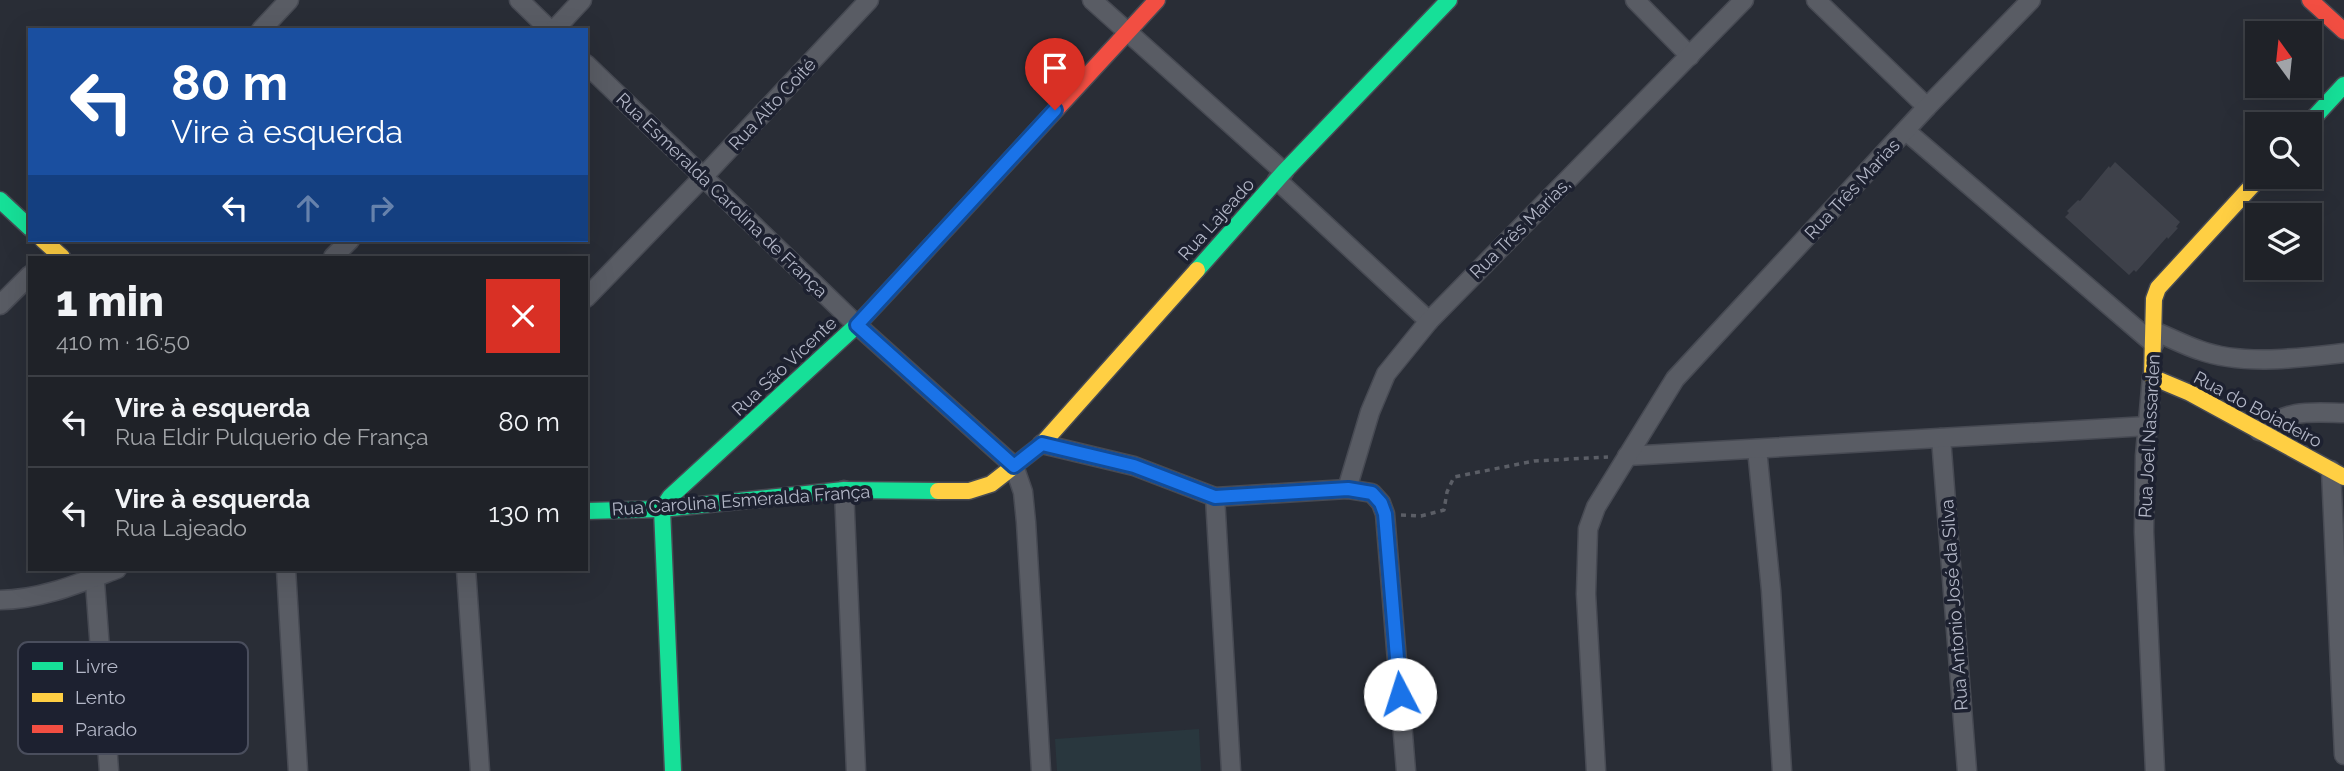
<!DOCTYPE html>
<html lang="pt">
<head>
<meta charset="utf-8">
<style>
	:root { --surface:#1f2228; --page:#272a30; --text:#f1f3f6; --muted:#a1a4a8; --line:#3c3f45 }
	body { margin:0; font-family:Raleway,sans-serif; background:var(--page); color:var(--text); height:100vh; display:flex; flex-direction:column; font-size:26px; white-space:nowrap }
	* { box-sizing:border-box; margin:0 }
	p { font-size:23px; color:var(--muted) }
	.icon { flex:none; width:38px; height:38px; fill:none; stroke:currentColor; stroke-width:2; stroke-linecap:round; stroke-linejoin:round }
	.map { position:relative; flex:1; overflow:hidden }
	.sheet { position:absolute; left:28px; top:256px; width:560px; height:315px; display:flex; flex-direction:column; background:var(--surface); border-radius:0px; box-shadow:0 7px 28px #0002,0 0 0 2px var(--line) }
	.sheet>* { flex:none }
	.banner { position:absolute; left:28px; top:28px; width:560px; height:214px; border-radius:0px; box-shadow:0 7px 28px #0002,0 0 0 2px var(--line); background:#1a4fa0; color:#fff; overflow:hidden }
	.needle { width:46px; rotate:345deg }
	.tools { position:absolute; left:2245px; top:21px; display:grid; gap:14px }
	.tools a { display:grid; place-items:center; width:77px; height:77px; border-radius:0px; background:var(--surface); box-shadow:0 7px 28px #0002,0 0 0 2px var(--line); font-size:35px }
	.pin { position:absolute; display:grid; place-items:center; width:60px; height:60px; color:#fff; margin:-72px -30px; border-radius:50% 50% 50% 0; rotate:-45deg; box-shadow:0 0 7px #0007 }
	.pin .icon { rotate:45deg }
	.me { position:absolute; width:77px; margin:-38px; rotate:355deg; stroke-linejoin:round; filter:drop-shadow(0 0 5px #0008) }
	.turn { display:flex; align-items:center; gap:24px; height:147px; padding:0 28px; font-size:32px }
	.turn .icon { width:91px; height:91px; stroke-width:2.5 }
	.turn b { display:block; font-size:49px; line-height:60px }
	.lanes { display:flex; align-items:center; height:66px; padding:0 28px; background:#0003; justify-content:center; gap:35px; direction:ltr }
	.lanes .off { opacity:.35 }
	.round { display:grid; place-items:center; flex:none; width:74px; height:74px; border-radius:0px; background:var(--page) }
	.overview { display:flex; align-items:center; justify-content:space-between; height:119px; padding:0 28px }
	h1 { font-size:42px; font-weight:800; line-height:52px }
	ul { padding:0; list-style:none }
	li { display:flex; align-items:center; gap:21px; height:91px; padding:0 28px; border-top:2px solid var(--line) }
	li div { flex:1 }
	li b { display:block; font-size:26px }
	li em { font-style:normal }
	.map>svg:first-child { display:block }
</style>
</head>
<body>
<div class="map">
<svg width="2344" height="771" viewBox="0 0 2344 771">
	<rect width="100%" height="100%" fill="#292d36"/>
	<polygon fill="#29373e" points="1199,729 1201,771 1057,771 1055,739"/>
	<polygon fill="#3e414a" points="2115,162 2180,222 2176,227 2178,228 2168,239 2167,237 2136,272 2134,270 2129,275 2065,217 2069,213 2067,211 2078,200 2080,201 2109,166 2110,168"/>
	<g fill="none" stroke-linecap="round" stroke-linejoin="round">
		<defs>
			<g id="street">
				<polyline points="519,0 550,30"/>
				<polyline points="1092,0 1284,172"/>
				<polyline points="1635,0 1690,56"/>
				<polyline points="1816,0 1927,107"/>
				<polyline points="261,30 289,0"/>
				<polyline points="554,30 582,0"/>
				<polyline points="586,64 857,325 1014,466 1023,492 1026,522 1041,771"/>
				<polyline points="1906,131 2154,344"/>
				<polyline points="1277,180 1429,321"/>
				<polyline points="333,257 350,240"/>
				<polyline points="586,298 703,177 869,0"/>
				<polyline points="0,305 30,275"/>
				<path d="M2154,331C2169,337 2184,345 2199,350C2243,366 2299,358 2344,353"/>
				<polyline points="2152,377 2145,456 2144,532 2155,771"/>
				<path d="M2259,431C2291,409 2307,412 2344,413"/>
				<polyline points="1941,438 1967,771"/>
				<polyline points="1042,444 1134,466 1215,497 1347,489 1372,493 1381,503 1385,514 1406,771"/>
				<polyline points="1757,449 1771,590 1782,771"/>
				<polyline points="1627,456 2148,426"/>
				<polyline points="2331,470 2344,755"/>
				<polyline points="1347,489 1370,412 1386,374 1429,321 1744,0"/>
				<polyline points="844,490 856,771"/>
				<polyline points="1215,497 1231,771"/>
				<polyline points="94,569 109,771"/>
				<polyline points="286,569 298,771"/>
				<polyline points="466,569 480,771"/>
				<path d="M0,600C40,600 80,583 117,569"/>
				<polyline points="1596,771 1586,594 1588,529 1596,507 1675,379 1927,107 2031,0"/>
			</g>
			<g id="fast">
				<polyline points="2308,124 2344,85"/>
				<polyline points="0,200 30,228"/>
				<polyline points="1197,270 1284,172 1449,0"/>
				<polyline points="586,511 662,509 844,490 938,491"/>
				<polyline points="673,771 662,509 670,497 857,325 898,281"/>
			</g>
			<g id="slow">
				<polyline points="2260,177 2158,288 2154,299 2152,377 2190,393 2344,477"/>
				<polyline points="43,240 62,257"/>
				<polyline points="938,491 969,491 991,484 1042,444 1197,270"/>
			</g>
			<g id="jam">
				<polyline points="2310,0 2344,31"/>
				<polyline points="898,281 1157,0"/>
			</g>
		</defs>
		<use href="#street" stroke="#474a53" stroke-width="21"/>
		<use href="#fast" stroke="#474a53" stroke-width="19"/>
		<use href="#slow" stroke="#474a53" stroke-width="19"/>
		<use href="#jam" stroke="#474a53" stroke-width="19"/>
		<polyline stroke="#5b5e66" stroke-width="3.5" stroke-dasharray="5 5" stroke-linecap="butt" points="1401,515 1421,516 1444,510 1447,492 1454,477 1534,461 1608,457"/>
		<use href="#street" stroke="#595c64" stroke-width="18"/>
		<use href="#fast" stroke="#16e098" stroke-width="16"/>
		<use href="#slow" stroke="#ffcf43" stroke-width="16"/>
		<use href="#jam" stroke="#f24e42" stroke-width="16"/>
	</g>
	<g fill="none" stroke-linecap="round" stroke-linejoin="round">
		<defs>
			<polyline id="route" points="1055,110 857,325 1014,466 1042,444 1134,466 1215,497 1348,489 1372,493 1381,503 1385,514 1400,694"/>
		</defs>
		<use href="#route" stroke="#114b97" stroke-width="18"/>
		<use href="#route" stroke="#1a73e8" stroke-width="12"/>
	</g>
	<g text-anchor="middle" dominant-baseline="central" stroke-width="7" stroke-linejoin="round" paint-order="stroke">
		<g font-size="18" fill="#b3b7c7" stroke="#1d2130">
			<text transform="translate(772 104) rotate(-47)">Rua Alto Coité</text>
			<text transform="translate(1852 189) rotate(-47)">Rua Três Marias</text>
			<text transform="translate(722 195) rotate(44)">Rua Esmeralda Carolina de França</text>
			<text transform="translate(1216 219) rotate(-48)">Rua Lajeado</text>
			<text transform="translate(1520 228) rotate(-45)">Rua Três Marias,</text>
			<text transform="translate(784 366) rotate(-43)">Rua São Vicente</text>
			<text transform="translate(2258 409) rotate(28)">Rua do Boiadeiro</text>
			<text transform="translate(2149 436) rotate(-87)">Rua Joel Nassarden</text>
			<text transform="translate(741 500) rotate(-4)">Rua Carolina Esmeralda França</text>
			<text transform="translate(1954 605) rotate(-94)">Rua Antonio José da Silva</text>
		</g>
	</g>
	<rect x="18" y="642" width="230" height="112" rx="10" fill="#1d2130" stroke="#4a4e5d" stroke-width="2"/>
	<rect x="32" y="662" width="31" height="8" fill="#16e098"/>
	<rect x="32" y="693" width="31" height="9" fill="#ffcf43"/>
	<rect x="32" y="725" width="31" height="8" fill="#f24e42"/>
	<g font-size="19" fill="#b3b7c7">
		<text x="75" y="673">Livre</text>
		<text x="75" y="704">Lento</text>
		<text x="75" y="736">Parado</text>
	</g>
</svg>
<div class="tools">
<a><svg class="needle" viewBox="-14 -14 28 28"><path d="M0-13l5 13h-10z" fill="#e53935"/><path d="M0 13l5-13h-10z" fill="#a1a4a8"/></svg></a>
<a><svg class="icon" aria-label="search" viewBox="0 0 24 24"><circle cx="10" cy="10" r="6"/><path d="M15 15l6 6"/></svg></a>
<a><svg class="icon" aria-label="layers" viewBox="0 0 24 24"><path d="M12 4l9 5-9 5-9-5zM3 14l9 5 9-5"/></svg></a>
</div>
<div class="pin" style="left:1055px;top:110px;background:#d93025"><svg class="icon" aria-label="arrive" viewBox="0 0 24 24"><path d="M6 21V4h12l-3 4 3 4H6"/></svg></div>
<svg class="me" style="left:1400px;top:694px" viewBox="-20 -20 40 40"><circle r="19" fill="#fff"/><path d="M0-13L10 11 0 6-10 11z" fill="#1a73e8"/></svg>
<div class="banner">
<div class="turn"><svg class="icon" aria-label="left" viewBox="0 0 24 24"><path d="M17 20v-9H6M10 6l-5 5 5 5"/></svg><div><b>80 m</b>Vire à esquerda</div></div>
<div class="lanes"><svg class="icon" aria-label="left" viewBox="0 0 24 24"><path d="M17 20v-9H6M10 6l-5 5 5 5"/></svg><svg class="icon off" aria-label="ahead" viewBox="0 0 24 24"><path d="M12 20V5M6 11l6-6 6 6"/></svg><svg class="icon off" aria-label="right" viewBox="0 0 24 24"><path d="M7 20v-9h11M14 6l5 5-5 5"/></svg></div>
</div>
<section class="sheet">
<div class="overview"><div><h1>1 min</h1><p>410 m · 16:50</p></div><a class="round" style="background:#d93025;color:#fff"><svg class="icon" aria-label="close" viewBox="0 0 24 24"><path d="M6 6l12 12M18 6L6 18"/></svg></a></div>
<ul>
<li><svg class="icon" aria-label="left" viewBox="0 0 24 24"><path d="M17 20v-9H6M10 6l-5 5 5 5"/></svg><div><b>Vire à esquerda</b><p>Rua Eldir Pulquerio de França</p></div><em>80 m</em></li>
<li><svg class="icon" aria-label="left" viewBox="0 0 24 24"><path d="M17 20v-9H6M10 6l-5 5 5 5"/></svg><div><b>Vire à esquerda</b><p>Rua Lajeado</p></div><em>130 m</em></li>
</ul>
</section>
</div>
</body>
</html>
